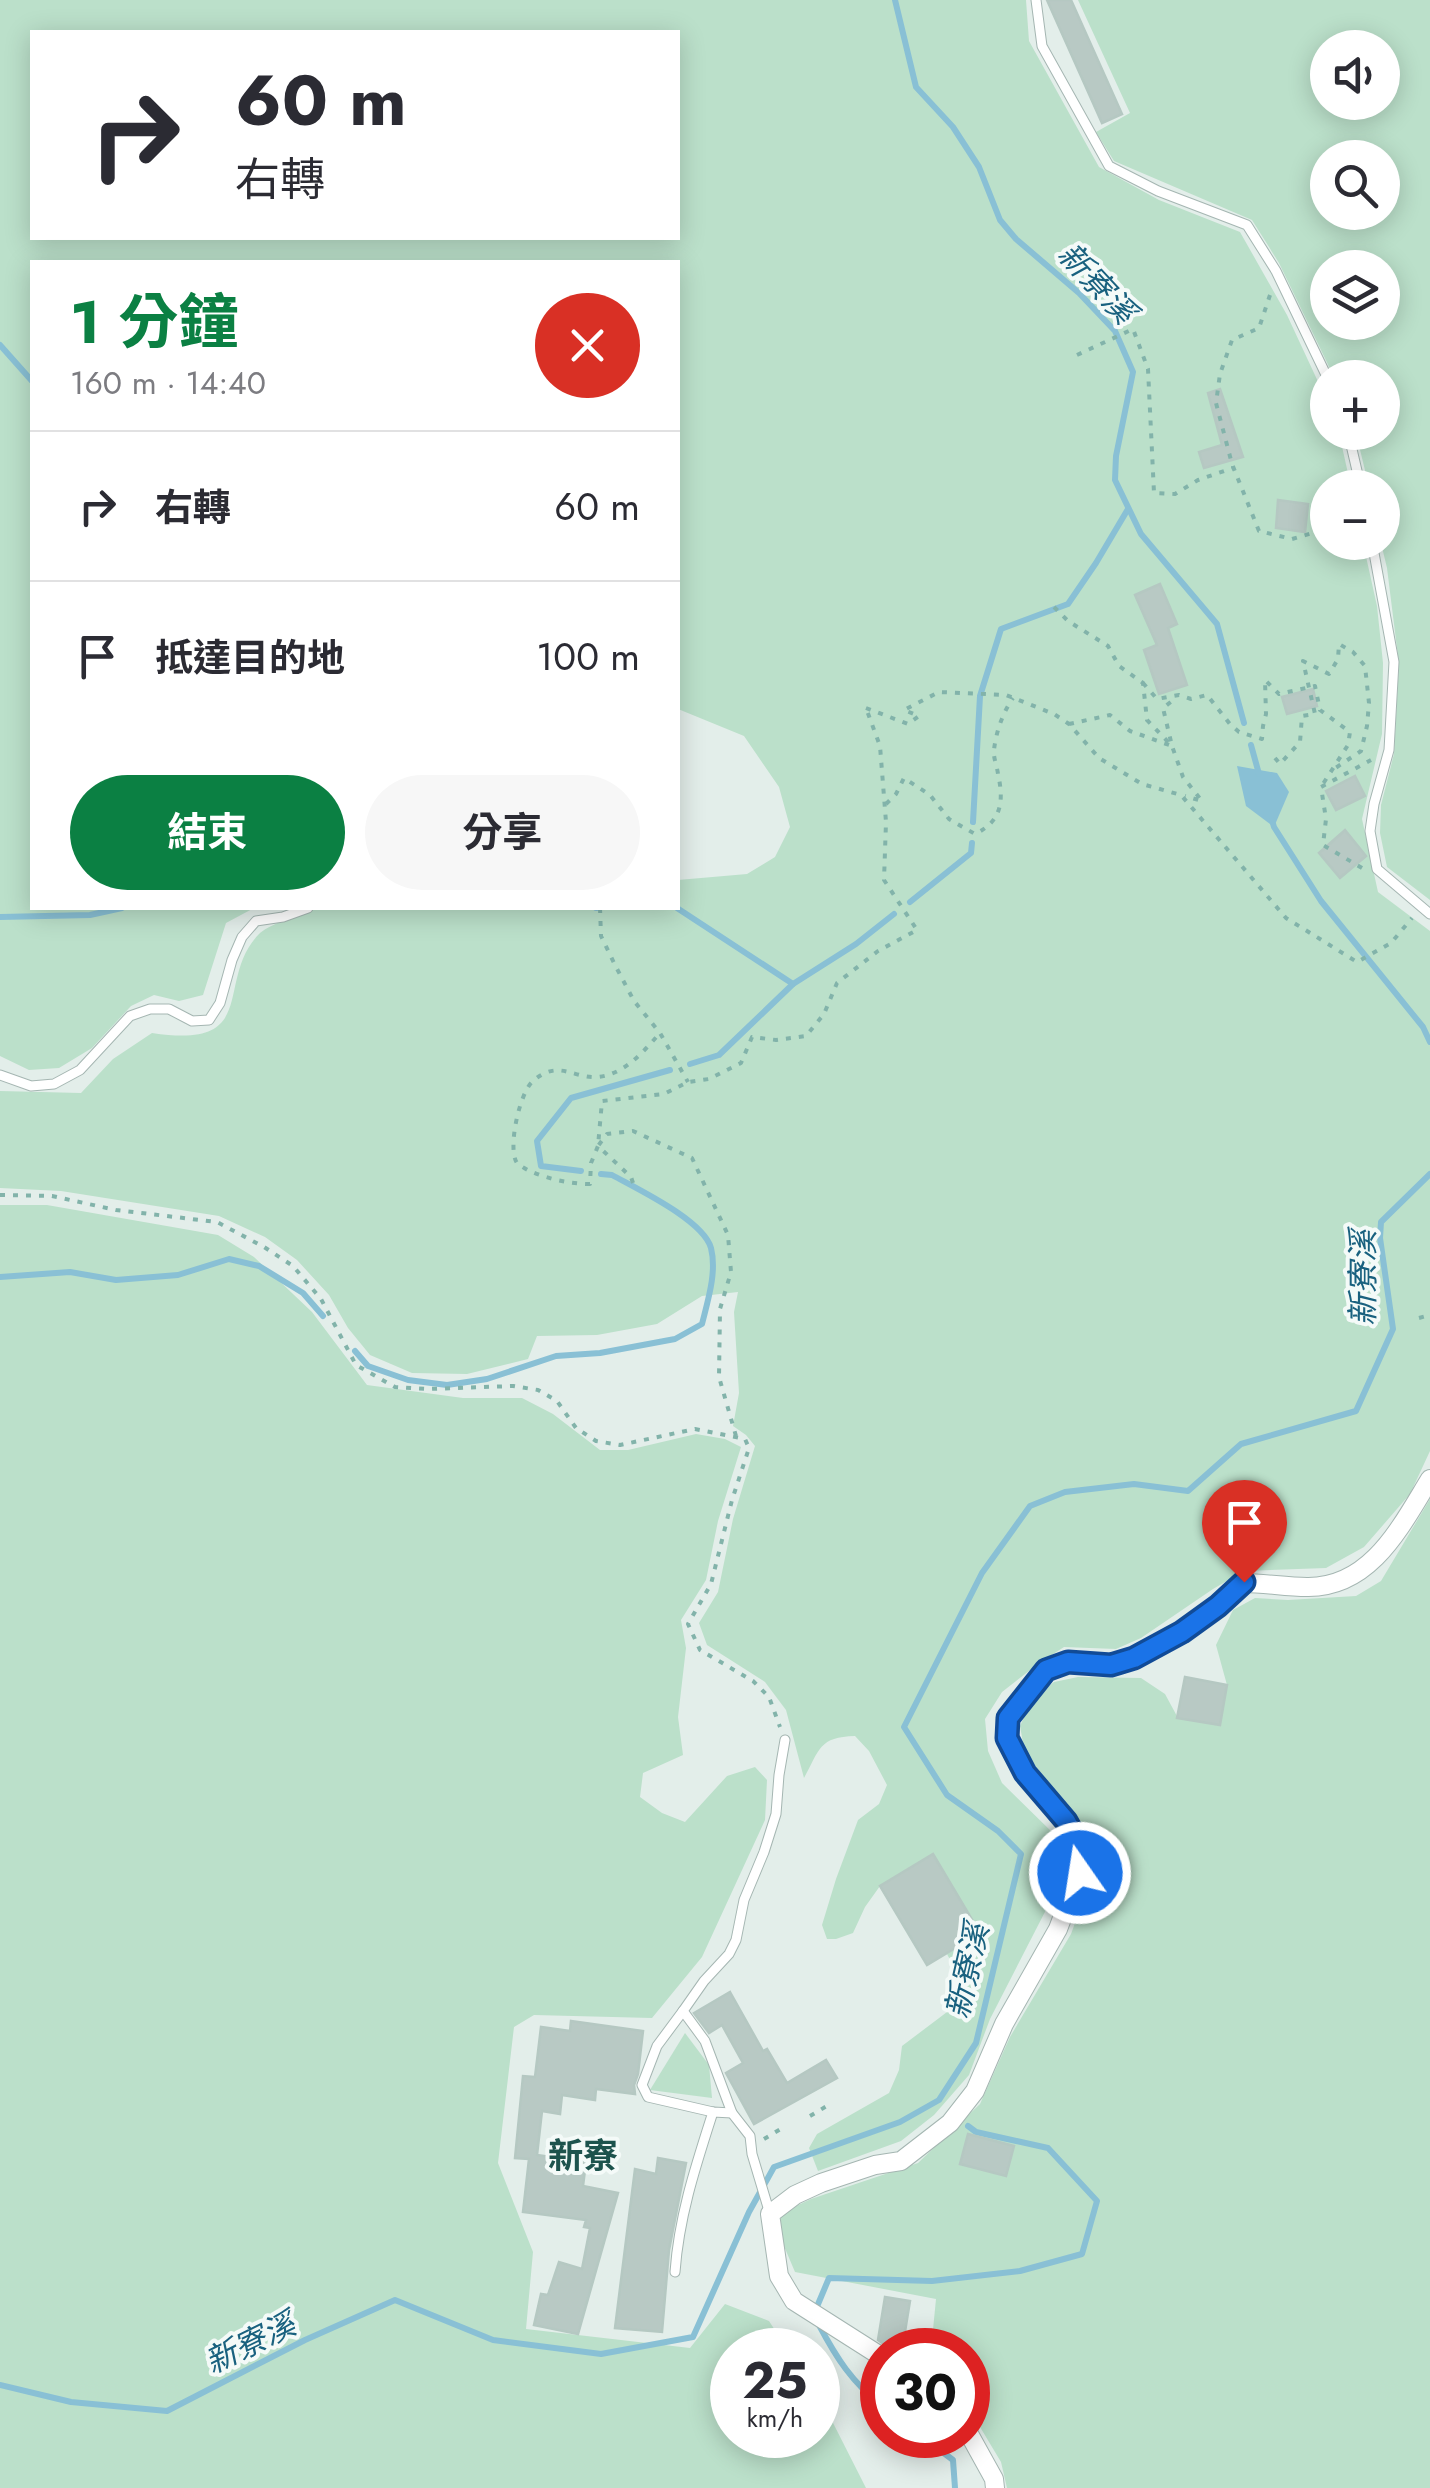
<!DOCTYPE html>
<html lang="zh-TW">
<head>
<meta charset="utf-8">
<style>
	:root { --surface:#fff; --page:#f7f7f7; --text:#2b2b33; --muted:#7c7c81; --line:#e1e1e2; --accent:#0b8043 }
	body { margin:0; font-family:Jost,"Noto Sans TC",sans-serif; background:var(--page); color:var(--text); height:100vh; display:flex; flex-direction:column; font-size:38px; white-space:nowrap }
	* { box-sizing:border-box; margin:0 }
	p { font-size:32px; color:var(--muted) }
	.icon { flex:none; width:55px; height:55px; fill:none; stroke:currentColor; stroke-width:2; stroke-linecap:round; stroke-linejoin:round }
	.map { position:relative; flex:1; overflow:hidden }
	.side { position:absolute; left:30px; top:260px; width:650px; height:650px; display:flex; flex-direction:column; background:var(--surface); border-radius:0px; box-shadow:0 5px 25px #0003 }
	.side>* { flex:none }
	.top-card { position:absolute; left:30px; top:30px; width:650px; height:210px; border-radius:0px; box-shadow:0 5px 25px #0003; background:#fff; color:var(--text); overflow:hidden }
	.controls { position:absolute; left:1310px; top:30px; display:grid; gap:20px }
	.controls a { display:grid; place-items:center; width:90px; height:90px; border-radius:50%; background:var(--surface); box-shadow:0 5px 25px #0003; font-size:50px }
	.speed { position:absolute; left:710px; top:2328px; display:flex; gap:20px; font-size:50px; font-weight:700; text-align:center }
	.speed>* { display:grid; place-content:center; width:130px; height:130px; border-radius:50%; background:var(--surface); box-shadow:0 5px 25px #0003; line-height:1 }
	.speed small { font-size:25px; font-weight:400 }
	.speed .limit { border:15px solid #d22; background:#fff; color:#111 }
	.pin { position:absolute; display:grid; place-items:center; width:85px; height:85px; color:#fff; margin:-102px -42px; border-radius:50% 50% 50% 0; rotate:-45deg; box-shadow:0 0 10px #0007 }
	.pin .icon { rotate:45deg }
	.me { position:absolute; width:110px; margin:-55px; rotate:347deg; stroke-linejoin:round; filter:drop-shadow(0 0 8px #0008) }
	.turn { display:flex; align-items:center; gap:35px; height:210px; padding:0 40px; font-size:45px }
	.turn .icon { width:130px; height:130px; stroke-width:2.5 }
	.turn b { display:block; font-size:70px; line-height:85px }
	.round { display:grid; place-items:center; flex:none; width:105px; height:105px; border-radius:52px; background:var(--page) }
	.summary { display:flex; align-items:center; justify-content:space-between; height:170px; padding:0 40px }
	h1 { font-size:60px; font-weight:700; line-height:75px; color:var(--accent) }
	.action { display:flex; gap:20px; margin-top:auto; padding:20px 40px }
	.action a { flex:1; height:115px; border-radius:60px; background:var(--accent); color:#fff; font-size:40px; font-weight:700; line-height:115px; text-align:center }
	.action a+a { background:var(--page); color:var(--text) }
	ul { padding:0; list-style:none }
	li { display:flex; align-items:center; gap:30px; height:150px; padding:0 40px; border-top:2px solid var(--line) }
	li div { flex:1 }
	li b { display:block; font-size:38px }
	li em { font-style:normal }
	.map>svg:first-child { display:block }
</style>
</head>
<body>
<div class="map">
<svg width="1430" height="2488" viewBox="0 0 1430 2488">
	<rect width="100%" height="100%" fill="#e3eeea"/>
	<g fill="#bbe0ca" fill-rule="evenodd">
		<path d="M0,0H1026L1029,41L1099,167L1159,200L1240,232L1287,315L1327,401L1328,432L1339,433L1351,487L1328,488V542L1363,543L1377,606L1383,663L1382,734L1362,819L1378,892L1430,931V1451L1410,1494L1364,1547L1326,1568L1244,1571L1213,1589L1141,1638L1116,1649L1064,1647L1038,1664L1002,1692L985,1719L988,1751L1002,1783L1055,1835L1064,1864L1048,1906L990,2019L969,2075L934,2115L901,2141L818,2171L809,2148L817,2134L889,2093L899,2070L902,2046L951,2009L957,1973L947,1954L980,1933L932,1855L880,1886L865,1907L853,1933L836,1939H827L822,1925L836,1879L858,1820L879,1804L887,1785L869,1751L855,1736C819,1737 820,1749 804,1778L786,1710L765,1682L707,1645L699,1623L718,1592L733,1519L755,1446L746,1435L733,1426L739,1393L734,1312L738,1292L702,1296L657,1324L597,1335L537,1336L528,1359L467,1374L412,1373L370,1355L348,1328L329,1295L297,1260L265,1237L219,1216L61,1191L0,1188V1091L81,1093L113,1059L152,1033C263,1050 213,980 260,933C272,923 302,914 317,908H678V880L747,874L775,857L790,827L779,787L744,736L678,709V262H32V908H254L226,923L203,995L179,1001L154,995L131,1006L92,1048L59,1068L29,1070L0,1056ZM32,32H678V238H32Z"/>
		<path d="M1078,0H1430V900L1387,867L1380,833L1381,805L1394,754L1399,664L1387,568L1381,543L1382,488L1369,487L1356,433L1382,432V378L1334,377L1279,263L1252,220L1114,161L1096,132L1130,113ZM1328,48H1382V102H1328ZM1328,158H1382V212H1328ZM1328,268H1382V322H1328Z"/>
		<polygon points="0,1205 47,1205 218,1235 254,1257 312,1312 367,1385 463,1398 522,1398 553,1414 600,1450 628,1450 696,1434 725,1439 741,1447 718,1521 706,1580 681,1620 686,1648 678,1717 683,1755 643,1773 640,1797 662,1813 685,1822 727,1776 755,1767 767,1780 765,1820 702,1957 652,2018 534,2015 514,2027 498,2163 533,2252 526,2329 690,2348 725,2304 769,2321 788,2350 732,2350 732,2435 818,2435 818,2397 829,2415 866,2488 0,2488"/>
		<polygon points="1430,1499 1430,2488 1007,2488 1001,2462 968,2407 968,2350 931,2350 936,2299 795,2272 781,2239 781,2213 811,2199 918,2163 980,2104 1010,2037 1071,1934 1099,1857 1090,1836 1033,1763 1023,1743 1020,1726 1032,1700 1054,1682 1078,1677 1141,1678 1165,1694 1178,1718 1219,1725 1227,1685 1216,1645 1233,1610 1255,1598 1288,1600 1356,1596 1381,1581"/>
		<polygon points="685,2033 709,2065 712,2098 650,2090"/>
	</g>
	<polygon fill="#89c0d5" points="1237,766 1277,773 1289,792 1274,827 1246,806"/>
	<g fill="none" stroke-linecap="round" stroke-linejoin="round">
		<g stroke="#89c0d5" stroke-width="6">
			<polyline points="895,0 916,87 953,127 979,167 1000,220 1016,239 1079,293 1115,331 1133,372 1116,456 1115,480 1141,534 1217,624 1244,723"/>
			<polyline points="0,345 32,381"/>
			<polyline points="1251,745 1259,774"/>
			<polyline points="1272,820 1274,827 1321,901 1423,1027 1430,1042"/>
			<polyline points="973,822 980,696 1001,629 1068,604 1096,563 1128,509"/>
			<polyline points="910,902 971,853 972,843"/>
			<polyline points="596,908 597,908"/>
			<polyline points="677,908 793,984 856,944 894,914"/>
			<polyline points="0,917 90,915 122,908"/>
			<polyline points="690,1064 719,1055 793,984"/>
			<polyline points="581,1171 541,1166 537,1141 571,1098 670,1070"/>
			<polyline points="0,1277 70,1272 116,1280 178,1275 229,1259 259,1266 303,1293 323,1316"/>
			<path d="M355,1351L368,1366L408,1380L447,1385L487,1379L556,1356L600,1353L675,1339L702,1324C708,1300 717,1272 711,1248C703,1220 637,1189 612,1175L601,1174"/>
			<polyline points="816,2309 829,2278 932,2281 1020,2271 1082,2254 1097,2201 1048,2148 976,2132 968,2126"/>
			<path d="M819,2325C837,2359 852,2382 882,2406"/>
			<polyline points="0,2385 71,2402 167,2411 305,2340 395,2300 493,2340 601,2354 693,2337 749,2212 774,2167 900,2122 939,2100 976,2043 1021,1854 998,1831 947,1795 904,1727 982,1573 1030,1506 1065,1492 1134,1484 1188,1491 1241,1444 1356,1411 1393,1329 1380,1238 1381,1222 1430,1174"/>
			<polyline points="920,2435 953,2460 955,2488"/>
		</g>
	</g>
	<g fill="#b8c9c4" stroke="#b5c8c2" stroke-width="2.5">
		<polygon points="1047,0 1071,0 1122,114 1102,123"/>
		<polygon points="1220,389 1243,457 1204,468 1199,452 1222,445 1208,393"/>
		<polygon points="1278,500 1308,504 1305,532 1276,528"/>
		<polygon points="1160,584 1177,624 1168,628 1187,685 1159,694 1144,650 1157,645 1135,595"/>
		<polygon points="1313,689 1317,706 1287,714 1282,697"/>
		<polygon points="1355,776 1365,796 1336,810 1326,791"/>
		<polygon points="1345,830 1366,856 1340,878 1319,853"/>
		<polygon points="1185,1677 1227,1685 1220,1725 1177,1718"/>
		<polygon points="933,1854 980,1933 927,1965 880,1886"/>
		<polygon points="730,1992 763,2051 767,2049 787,2083 826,2060 837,2078 754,2124 726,2073 743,2063 722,2025 709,2033 694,2013"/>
		<polygon points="571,2021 643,2031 638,2074 634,2085 635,2094 596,2089 595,2100 562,2095 560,2114 542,2111 537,2155 586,2162 583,2186 618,2193 578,2334 534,2325 541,2294 548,2295 559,2262 582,2269 590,2228 584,2227 586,2220 523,2212 529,2159 515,2158 523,2076 535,2077 541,2027 570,2031"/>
		<polygon points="968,2134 1014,2146 1006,2176 960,2164"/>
		<polygon points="658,2158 686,2163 669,2250 662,2332 615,2328 635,2169 656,2174"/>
		<polygon points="885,2297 910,2301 902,2350 892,2350 878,2340"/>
	</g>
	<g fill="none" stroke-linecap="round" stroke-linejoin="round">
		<defs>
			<g id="lane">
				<polyline points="1036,0 1042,46 1109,166 1158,191 1247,225 1276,271 1328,379"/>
				<polyline points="1348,432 1361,488"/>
				<polyline points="1372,542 1394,662 1389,750 1374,804 1370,831 1377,869 1430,914"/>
				<polyline points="0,1075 31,1086 54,1084 80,1070 130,1016 150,1009 169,1009 192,1021 209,1020 220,1003 232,960 242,937 256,921 283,917 308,908"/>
				<polyline points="683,2011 657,2046 642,2085 648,2097 713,2112 732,2113"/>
				<polyline points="770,2214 752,2154 750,2136 732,2113 705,2041 683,2011 704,1981 729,1954 736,1940 744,1900 764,1852 776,1814 779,1775 785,1740"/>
				<path d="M675,2272C679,2216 696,2165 713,2112"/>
			</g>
			<g id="street">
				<path d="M882,2357L794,2301L779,2276L770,2214L795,2195L821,2183L875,2165L901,2161L950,2123L975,2091L1004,2024L1058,1929L1079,1873L1082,1850L1066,1821L1025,1773L1007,1738L1008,1718L1046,1670L1067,1662L1111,1665L1134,1657L1182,1631L1218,1606L1244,1583C1265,1583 1286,1587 1307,1587C1371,1588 1401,1526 1430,1479"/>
				<polyline points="968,2432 994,2479 995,2488"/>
			</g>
		</defs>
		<use href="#lane" stroke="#a5b6b2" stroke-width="11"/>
		<use href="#street" stroke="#a5b6b2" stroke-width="20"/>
		<g stroke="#82b3aa" stroke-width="4" stroke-dasharray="5 8" stroke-linecap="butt">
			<polyline points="1270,295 1259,328 1232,340 1220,374 1216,403 1232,464 1259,531 1292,539 1316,532 1321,498 1328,500"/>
			<polyline points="1077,355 1133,329 1148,369 1154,493 1175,494 1198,480 1233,468"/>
			<polyline points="1054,607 1068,621 1108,646 1119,666 1143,683 1147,720 1172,746 1183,777 1202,801 1185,796"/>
			<polyline points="1143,683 1157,699 1179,695 1191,699 1207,695 1230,724 1239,732 1262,739 1263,726 1266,714 1265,680 1279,694 1315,686 1320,710 1350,732 1348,745 1321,787"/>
			<polyline points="866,708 908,724 919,716 904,710 939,692 1006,695 1054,714 1069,724 1099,758 1142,784 1181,795 1286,918 1357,962 1391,943 1412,918"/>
			<polyline points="1069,724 1110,715 1130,731 1172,746 1163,708 1177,697"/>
			<polyline points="1275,758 1280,764 1300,742 1302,716 1315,714 1303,661 1329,674 1338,659 1339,644 1353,652 1365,666 1369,703 1367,726 1361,751 1334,769"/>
			<path d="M886,804L896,794L904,778L930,795L949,819L975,834C1002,821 1004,801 998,774C997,766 993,757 994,750C996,732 1003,712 1013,698"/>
			<polyline points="1362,868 1323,845 1326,819 1321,787 1371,760"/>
			<polyline points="600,908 601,936 615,965 634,1001 660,1033 688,1082"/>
			<path d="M633,1183L631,1177L598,1146L591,1163L590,1184C570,1184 548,1179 530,1171C527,1170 519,1165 517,1163C507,1148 520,1093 532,1082C558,1058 573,1079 598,1077C625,1074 643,1052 660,1033"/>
			<polyline points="0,1195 52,1196 116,1210 217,1222 264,1247 293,1266 321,1299 356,1365 395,1387 428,1389 513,1386 538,1390 557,1401 576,1428 596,1441 620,1445 695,1429 745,1439 749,1448 732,1500 711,1584 688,1624 700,1650 753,1681 769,1697 780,1727"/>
			<polyline points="1419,1318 1430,1315"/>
			<polyline points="736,1436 719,1377 720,1309 731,1272 728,1235 692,1158 633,1131 607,1134 598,1146 602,1101 664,1094 688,1082 709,1079 741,1063 752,1037 776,1040 806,1036 824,1014 837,983 878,951 917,930 884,880 886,822 880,746 866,708"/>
			<polyline points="810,2116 832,2103"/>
			<polyline points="764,2139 784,2127"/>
		</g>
		<use href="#lane" stroke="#fff" stroke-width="9"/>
		<use href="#street" stroke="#fff" stroke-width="18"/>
	</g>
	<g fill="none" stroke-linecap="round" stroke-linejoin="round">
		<defs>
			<polyline id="route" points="1080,1873 1082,1850 1066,1821 1025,1773 1007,1738 1008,1718 1046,1670 1068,1662 1111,1665 1134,1658 1182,1632 1218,1606 1244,1582"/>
		</defs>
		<use href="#route" stroke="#114b97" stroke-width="25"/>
		<use href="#route" stroke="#1a73e8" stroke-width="18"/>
	</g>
	<g text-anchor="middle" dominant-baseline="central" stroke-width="8" stroke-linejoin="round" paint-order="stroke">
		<g font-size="32" font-style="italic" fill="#19617f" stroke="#f4faf8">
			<text transform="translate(1097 283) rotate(47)">新寮溪</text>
			<text transform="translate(1363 1278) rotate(-90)">新寮溪</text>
			<text transform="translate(967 1971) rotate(-77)">新寮溪</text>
			<text transform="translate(250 2343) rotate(-26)">新寮溪</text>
		</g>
		<g font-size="35" font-weight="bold" fill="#1d534d" stroke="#f4faf8">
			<text x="583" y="2156">新寮</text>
		</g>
	</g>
</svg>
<div class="controls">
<a><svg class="icon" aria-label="sound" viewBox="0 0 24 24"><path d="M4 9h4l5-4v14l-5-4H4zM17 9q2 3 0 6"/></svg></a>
<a><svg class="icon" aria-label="search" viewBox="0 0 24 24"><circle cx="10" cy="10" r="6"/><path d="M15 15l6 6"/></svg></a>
<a><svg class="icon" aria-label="layers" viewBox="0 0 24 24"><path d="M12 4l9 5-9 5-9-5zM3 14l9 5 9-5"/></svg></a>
<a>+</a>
<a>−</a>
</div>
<div class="speed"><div>25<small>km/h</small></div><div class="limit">30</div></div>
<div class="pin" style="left:1244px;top:1582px;background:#d93025"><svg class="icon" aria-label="arrive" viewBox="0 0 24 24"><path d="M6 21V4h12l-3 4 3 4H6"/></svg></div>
<svg class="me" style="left:1080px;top:1873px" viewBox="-20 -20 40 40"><circle r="17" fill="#1a73e8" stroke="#fff" stroke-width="3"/><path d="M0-11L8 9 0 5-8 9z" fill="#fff"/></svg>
<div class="top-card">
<div class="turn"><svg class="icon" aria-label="right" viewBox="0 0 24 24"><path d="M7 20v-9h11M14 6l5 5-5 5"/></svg><div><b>60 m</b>右轉</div></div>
</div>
<section class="side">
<div class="summary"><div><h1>1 分鐘</h1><p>160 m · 14:40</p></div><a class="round" style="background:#d93025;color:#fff"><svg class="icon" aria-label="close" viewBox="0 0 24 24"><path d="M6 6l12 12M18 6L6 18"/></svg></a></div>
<ul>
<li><svg class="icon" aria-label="right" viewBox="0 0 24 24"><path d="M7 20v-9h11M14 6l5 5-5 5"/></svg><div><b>右轉</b></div><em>60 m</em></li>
<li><svg class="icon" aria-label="arrive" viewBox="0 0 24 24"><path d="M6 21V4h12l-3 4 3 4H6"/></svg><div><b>抵達目的地</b></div><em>100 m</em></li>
</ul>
<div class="action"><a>結束</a><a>分享</a></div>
</section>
</div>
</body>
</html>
